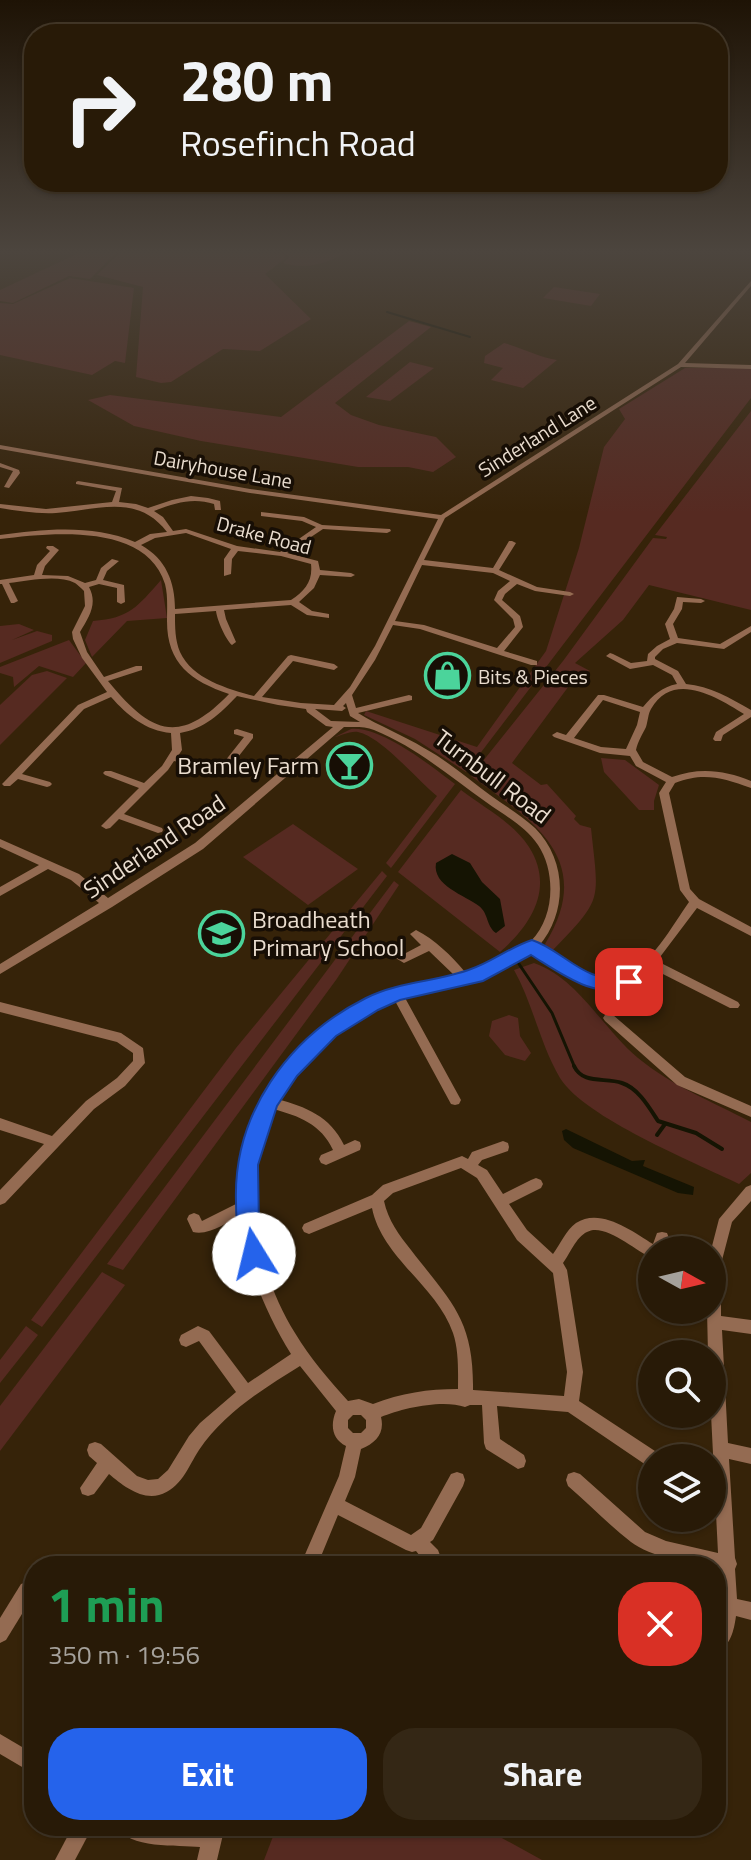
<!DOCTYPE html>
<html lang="en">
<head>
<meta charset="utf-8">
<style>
	:root { --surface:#281a07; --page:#342715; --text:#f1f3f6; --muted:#a5a19b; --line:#443828; --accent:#2563eb }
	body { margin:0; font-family:"Titillium Web",sans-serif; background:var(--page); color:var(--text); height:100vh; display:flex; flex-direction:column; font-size:30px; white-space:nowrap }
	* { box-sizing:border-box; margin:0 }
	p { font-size:26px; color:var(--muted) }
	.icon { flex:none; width:44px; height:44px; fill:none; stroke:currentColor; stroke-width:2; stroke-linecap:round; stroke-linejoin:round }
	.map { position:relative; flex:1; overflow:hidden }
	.side { position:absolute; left:24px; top:1556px; width:702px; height:280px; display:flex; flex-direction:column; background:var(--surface); border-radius:32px; box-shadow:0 2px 6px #0004,0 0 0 2px var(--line) }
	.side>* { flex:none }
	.hud { position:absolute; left:24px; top:24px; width:704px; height:168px; border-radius:32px; box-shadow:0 2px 6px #0004,0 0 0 2px var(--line); background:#281a07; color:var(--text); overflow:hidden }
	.needle { width:52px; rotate:98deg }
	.controls { position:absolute; left:638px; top:1236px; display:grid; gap:16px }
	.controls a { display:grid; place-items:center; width:88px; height:88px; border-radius:50%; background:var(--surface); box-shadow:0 2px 6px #0004,0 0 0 2px var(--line); font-size:40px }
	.pin { position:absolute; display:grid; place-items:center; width:68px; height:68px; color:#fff; margin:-34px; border-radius:16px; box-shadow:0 4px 12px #0006 }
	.me { position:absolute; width:88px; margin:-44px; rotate:351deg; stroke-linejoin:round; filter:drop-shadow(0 0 6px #0008) }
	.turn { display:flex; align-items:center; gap:28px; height:168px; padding:0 24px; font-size:36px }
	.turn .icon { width:104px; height:104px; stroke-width:2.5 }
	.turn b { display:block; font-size:56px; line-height:68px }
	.round { display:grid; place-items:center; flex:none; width:84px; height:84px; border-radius:32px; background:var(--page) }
	.head { display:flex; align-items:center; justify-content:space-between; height:136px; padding:0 24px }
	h1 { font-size:48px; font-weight:700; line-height:60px; color:#1e9e55 }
	.action { display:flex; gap:16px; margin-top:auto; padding:16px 24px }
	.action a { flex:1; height:92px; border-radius:32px; background:var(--accent); color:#fff; font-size:32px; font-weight:700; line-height:92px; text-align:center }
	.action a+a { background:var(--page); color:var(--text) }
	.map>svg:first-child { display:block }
</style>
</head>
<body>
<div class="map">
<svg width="751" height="1860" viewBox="0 0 751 1860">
	<rect width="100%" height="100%" fill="#362309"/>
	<g fill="#562a21">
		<polygon points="79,253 116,253 90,279 69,276 13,303 0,301 0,290"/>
		<polygon points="119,253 284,254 286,258 265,274 311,319 260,351 223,349 171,382 161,383 136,377 143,287 97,275"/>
		<path d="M285,253H345C327,264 303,270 283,263L289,257Z"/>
		<polygon points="70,278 134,288 125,363 115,361 92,375 0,355 0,303 13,304"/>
		<polygon points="554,287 600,294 591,306 543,298"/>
		<polygon points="409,321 431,327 335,403 351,415 379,425 436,437 456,457 433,472 408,467 358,467 201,441 134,426 88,400 110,395 281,417"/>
		<path d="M504,343C522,348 539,357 557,360L523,388L491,380L503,368L484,363L485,356Z"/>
		<polygon points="410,362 434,368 390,401 366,397"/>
		<polygon points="685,368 751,368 751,398 466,772 415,739 364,715 366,711 477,747 546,651 579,548 604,447 625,419 619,409"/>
		<path d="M751,411V610L649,585L623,620L575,663L590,671L577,675L512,763L541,785L547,784L576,816L574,819L580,825L591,828C599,904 604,897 549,954L545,944C597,859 533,821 471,776L563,661L653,538L666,539L667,537L655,535Z"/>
		<path d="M161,580L167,618L127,621L92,657L85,640L93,621C130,618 137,607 161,580Z"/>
		<polygon points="19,624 34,630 12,640 37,631 52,635 52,641 0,663 0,626"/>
		<polygon points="69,640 86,663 73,677 39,666 14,687 13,677 0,673 0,667"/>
		<polygon points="47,671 67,678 0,745 0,705 32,675"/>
		<path d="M351,729C381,726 431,766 455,784L391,868L386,863L437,796C418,781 382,737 358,732C349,731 341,736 335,737Z"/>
		<polygon points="601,758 625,760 659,785 654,801 654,810 639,810 604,772"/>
		<path d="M461,790C483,807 514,823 529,847C555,888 531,925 500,952L398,872Z"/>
		<polygon points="293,824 358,869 308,905 243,857"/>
		<polygon points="382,871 387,876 42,1327 31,1320 236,1048"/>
		<polygon points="394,881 399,885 336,980 123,1270 107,1264"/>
		<path d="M534,963C579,979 602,1028 638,1058C672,1086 713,1102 751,1122V1173L739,1184C694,1162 585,1118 560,1078C540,1044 533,1004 514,970Z"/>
		<polygon points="509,1015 518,1018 520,1036 531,1053 525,1061 505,1055 489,1036 492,1021"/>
		<polygon points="102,1272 125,1285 0,1451 0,1406"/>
		<polygon points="26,1326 38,1335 0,1383 0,1360"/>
		<polygon points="277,1826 480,1826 542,1860 264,1860"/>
	</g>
	<g fill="#151403">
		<path d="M452,854L470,863L482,882L500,899L505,926L496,933C486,926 489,914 479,906C465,895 432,886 436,863Z"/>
		<polygon points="566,1129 632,1161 645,1160 643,1166 694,1187 693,1195 678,1193 573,1148 564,1140 562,1131"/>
	</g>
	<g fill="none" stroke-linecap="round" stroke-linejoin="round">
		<polyline stroke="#151403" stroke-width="2" points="387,312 470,337"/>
		<polyline stroke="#151403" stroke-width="3" points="519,964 552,1013 575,1068"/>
		<g stroke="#151403" stroke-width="4">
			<path d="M574,1066C583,1085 605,1077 622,1083C638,1088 649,1107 658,1121L696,1133L722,1149"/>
			<polyline points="657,1135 665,1124"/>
		</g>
		<g fill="#946b52" fill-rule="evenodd">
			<path d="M751,281V286L685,363L751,365V369L681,367L445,518L424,560L493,568L509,541H512L516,543L499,570L537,587L570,592L574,594L570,596L535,591L517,584L505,594L502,600L520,616L523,627L504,651L537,661V665H531L420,629L393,625L375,660L352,695L356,708L409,695L412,696V700L358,713C379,726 403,735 424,748C448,761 468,779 490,795C505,806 521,815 535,828C567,860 568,912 539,946C556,957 574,971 593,976C603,979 614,980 624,976C650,966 673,925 689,902L680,890L659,793L666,782L636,766L630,756L600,753L554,737L552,735L557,732L566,735L598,695H604L643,707C653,695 662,687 677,684L672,675L653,665L630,669L606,656L610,653L613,654L631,663L647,661L648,654L657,646L670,639L665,624L674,609L677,597L701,599L705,601L701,603L683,602L682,609L673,624L678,638L720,644L751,626V632L724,649L677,643L663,649L655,657V659L678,671L686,684C710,686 730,698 751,710V717L723,735L721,741H715L713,739L716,732L744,714C717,697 673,670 651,709C648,714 648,721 646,727C642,735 638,741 636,750L643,762L672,777C699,767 725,770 751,781V788C722,778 704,772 675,783L669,793L690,889L699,899L751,927V936L697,908L657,961L738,1002L740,1005L738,1008H730L651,968C614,1008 568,976 532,952C512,965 492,973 469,980L468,982H460L404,996L461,1100L459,1104L455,1105L451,1104L394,999C359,1014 322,1037 298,1068C291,1078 284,1089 277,1099C306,1107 330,1116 344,1145L355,1140L360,1142L361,1146L360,1150L326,1165L321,1163L319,1159L321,1155L333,1150C321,1124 299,1116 273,1109C269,1118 264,1128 262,1137C244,1202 260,1277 295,1333C310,1358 329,1380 348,1401L359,1399L373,1404C401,1393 428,1389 458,1389C458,1371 459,1351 453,1333C437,1286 382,1258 372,1208L309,1234L304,1232L302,1228L304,1224L372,1195L383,1185L462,1156L468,1159L472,1152L503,1141L508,1143L509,1147L508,1151L482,1160L478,1165L487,1170L503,1194L531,1180L536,1178L541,1180L543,1184L541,1188L509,1204L527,1230L553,1254C560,1245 566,1230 576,1223C600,1207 632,1231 653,1244L657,1233L662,1232L667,1233L669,1238L664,1250H652V1258C636,1251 604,1222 587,1232C576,1237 570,1254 563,1263L567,1270L583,1372L579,1401L658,1453L659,1458H652V1467L646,1465L568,1412L497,1406L500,1439L524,1455L526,1461L524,1467L518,1469L486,1449L484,1443L482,1405H470L465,1407C443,1399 402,1408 381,1417C385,1433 376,1443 361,1449L355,1477L345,1501L411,1535L421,1528L451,1474L457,1472L463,1474L465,1480L463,1486L433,1540L430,1542L438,1550L444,1566H428L416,1551L412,1552L406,1550L338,1515L317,1566H300L339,1476L346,1446C332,1439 330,1425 336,1411L300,1366C263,1389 224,1413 199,1450C188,1467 181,1489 159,1495C141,1500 122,1485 109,1474L94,1494L88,1496L82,1494L80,1488L97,1463L89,1456L87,1450L89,1444L95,1442L101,1444L137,1476L148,1480L158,1479L168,1470L189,1436L200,1423L236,1392L199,1341L186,1347L181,1345L179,1340L181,1335L198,1326L209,1331L248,1383L291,1354C267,1316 243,1261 242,1215C227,1222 209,1236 193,1232L187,1219L189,1215L194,1213L199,1215L202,1221L242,1201C240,1112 288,1042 367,1001C394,987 424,982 454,975L429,951L404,963L387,953L385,950L387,947H395L404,954L421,945L410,934L416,930C434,939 452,956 465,972C487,967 514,958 531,941C555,917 556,872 538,845C525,826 504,815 486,802C449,776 416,747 374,730C365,726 354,727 344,727L203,849L112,907L0,974V964L99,903L71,880L48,869L0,896V887L39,865L0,847V839L79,874L108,898L195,843L333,727L326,726L307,712L306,709L278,705L237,696C220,714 204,729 180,733L182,750L178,756L205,762L225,761L244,737L234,734V730L237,729L253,734V738L231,766L205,768L174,761L168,770L124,814L162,828L163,830L162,832L158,833L119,819L110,828L106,829L101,826L139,788L105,775L103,773L105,771H111L144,783L162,766L172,750L171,733C146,731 127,715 111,697L84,709L22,774L50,782L52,784L50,786L47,787L18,779L10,786H4L2,784L4,782L78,705L107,692L82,658L73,639L72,632L85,606L84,591C81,588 78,585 75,583C57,574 28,581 9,583L18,601L14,603H11L2,584H0V580L34,575L37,565L50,551L46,548L47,546H53L59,550L45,566L42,575L68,576L85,583L96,580L101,568L112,559L119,561L107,571L103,580L124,585L125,602L121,604L117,602V588L99,584L89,587C98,604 89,617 80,632L87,652L104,677L136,666H142V670L108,681C150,732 178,747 229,694C191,681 167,664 167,621C167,609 168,595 165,584C146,522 50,533 0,539V535C44,529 93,524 135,542L150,534L167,532C137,493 98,510 56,513C37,514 19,511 0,508V504L46,509L112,502L116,491L76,484V482L78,481L122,488L119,502L136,504L148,508L172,500L191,496L208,498L220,501L221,510H215L214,504C193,497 174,503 154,511L163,517L173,531L186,529L237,546L280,552L316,527L302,521L261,516V512L304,517L322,525L390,529L391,531L387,533L323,529L287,553L318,561L320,570L351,573L355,575L351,577L320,575L314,588L299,602L312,611L329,614V618L307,615L291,605L224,610L226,619L236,642L232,645C226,640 217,620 216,611L175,614C175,627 175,640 180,652C192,679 228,689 254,696L288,656L291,655L334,664L338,667L334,670L293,661L262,697L301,703L334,705L350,687L375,646L438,519L250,493L0,449V445L250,489L441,515L678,364ZM186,533L231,549L224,559V576L231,574L232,559L238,551L281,556L311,564C313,581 305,591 291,600L175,609C175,582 166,559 141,545L155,538ZM422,565L493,573L510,581L498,591L494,600L513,619L515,627L497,648L424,625L395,621ZM603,700L640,712L637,725L626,749L601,747L574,738ZM346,703L350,716L360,722L331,721L315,709L342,711L346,708L343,706ZM461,1168L477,1178L517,1240L553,1273L567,1372L564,1396L473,1390C474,1319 451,1302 411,1250C399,1235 388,1220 384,1201L393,1193ZM353,1415H361L366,1420V1428L361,1433H353L348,1428V1420Z"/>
			<polygon points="0,463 19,470 20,473 9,488 4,487 13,471 0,467"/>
			<polygon points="0,1002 121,1033 143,1048 145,1063 125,1086 94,1109 5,1203 0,1205 0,1190 44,1144 0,1130 0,1118 52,1136 86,1101 117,1078 133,1061 133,1053 117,1042 0,1012"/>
			<polygon points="609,1013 613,1015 685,1077 751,1106 751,1117 677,1085 605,1021 603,1018 605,1015"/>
			<path d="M751,1185V1201L732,1222L721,1264V1316L751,1320V1334L722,1330L728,1443L751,1448V1464L729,1459L735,1558L737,1564L735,1569L737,1599L751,1602V1620L736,1616C734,1630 731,1646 716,1652V1629L720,1606L719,1570L716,1569V1566C693,1566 649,1556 631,1542C609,1525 589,1504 568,1486L566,1480L568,1474L574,1472L580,1474L645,1532L666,1541L718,1553L711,1414L712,1354H708L707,1310H712L711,1250L719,1219L746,1187Z"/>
			<polygon points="652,1258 652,1274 651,1275 646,1273 644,1268 647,1260"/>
			<polygon points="27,1582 33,1584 33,1596 6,1640 0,1643 0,1618 21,1584"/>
			<polygon points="0,1734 34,1754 34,1774 0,1754"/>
			<polygon points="73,1826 93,1826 75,1860 55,1860"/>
			<path d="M117,1826H181L205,1828V1826H225L217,1860H197L200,1847C179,1845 127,1849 117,1826Z"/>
		</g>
	</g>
	<linearGradient id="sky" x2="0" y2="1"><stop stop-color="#1e1305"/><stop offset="0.49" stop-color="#4c453e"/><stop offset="1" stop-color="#4c453e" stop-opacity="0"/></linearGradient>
	<rect width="751" height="513" fill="url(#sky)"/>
	<path fill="#2563eb" stroke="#184099" stroke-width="2" d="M532,940C554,947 571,966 592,974C607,980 622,972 636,976L639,982L636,987C595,1000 565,976 531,955L483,981L400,1000L378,1010L336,1036L297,1076L277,1106L258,1165L259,1230L266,1254L263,1261L254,1265L246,1261C238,1242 236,1223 236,1202C233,1114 288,1037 366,998C400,981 437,982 471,969C492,962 510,947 532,940Z"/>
	<defs>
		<symbol id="shop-ring" viewBox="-11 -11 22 22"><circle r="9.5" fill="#170e05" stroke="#4bd49b" stroke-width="1.5"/><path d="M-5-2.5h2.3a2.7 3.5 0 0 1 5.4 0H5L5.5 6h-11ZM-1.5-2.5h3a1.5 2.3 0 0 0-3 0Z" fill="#4bd49b"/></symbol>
		<symbol id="bar-ring" viewBox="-11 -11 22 22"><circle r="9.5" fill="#170e05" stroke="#4bd49b" stroke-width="1.5"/><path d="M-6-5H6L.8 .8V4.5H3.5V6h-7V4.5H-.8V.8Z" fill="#4bd49b"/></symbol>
		<symbol id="school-ring" viewBox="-11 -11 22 22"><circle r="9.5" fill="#170e05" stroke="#4bd49b" stroke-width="1.5"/><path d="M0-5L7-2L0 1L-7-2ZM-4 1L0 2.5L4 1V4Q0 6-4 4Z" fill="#4bd49b"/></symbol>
	</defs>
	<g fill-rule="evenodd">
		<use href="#shop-ring" x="422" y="650" width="51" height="51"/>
		<use href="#bar-ring" x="324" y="740" width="51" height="51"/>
		<use href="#school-ring" x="196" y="908" width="51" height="51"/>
	</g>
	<g text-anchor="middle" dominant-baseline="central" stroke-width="7" stroke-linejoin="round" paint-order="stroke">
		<g font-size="20" fill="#eaddcf" stroke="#170e05">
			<text transform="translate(537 436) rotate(-32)">Sinderland Lane</text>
			<text transform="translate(223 469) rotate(10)">Dairyhouse Lane</text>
			<text transform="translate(264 535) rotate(15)">Drake Road</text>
		</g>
		<g font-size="20" fill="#eaddcf" stroke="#170e05" text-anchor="start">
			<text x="478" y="676">Bits &amp; Pieces</text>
		</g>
		<g font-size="24" fill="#eaddcf" stroke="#170e05" text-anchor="end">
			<text x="319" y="765">Bramley Farm</text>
			<text x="252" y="919" text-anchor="start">Broadheath<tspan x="252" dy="28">Primary School</tspan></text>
		</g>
		<g font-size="24" fill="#eaddcf" stroke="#170e05">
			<text transform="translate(493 776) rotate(37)">Turnbull Road</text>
			<text transform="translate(154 846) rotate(-34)">Sinderland Road</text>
		</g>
	</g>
</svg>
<div class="controls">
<a><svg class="needle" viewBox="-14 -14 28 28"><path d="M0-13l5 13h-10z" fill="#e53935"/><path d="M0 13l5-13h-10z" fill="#a5a19b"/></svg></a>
<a><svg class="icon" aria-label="search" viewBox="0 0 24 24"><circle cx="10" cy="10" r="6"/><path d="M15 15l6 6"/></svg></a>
<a><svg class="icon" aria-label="layers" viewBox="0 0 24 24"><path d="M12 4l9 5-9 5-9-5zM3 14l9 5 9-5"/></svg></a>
</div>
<div class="pin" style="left:629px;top:982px;background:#d93025"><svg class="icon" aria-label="arrive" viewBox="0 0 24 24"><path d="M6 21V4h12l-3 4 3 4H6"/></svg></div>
<svg class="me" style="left:254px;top:1254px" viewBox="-20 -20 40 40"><circle r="19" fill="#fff"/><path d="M0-13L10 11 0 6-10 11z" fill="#2563eb"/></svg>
<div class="hud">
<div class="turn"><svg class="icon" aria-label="right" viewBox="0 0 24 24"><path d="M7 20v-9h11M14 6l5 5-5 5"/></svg><div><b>280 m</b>Rosefinch Road</div></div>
</div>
<section class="side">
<div class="head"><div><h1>1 min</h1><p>350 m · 19:56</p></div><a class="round" style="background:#d93025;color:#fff"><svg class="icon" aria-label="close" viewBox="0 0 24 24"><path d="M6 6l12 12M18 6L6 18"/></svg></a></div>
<div class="action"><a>Exit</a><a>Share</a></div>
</section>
</div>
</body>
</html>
